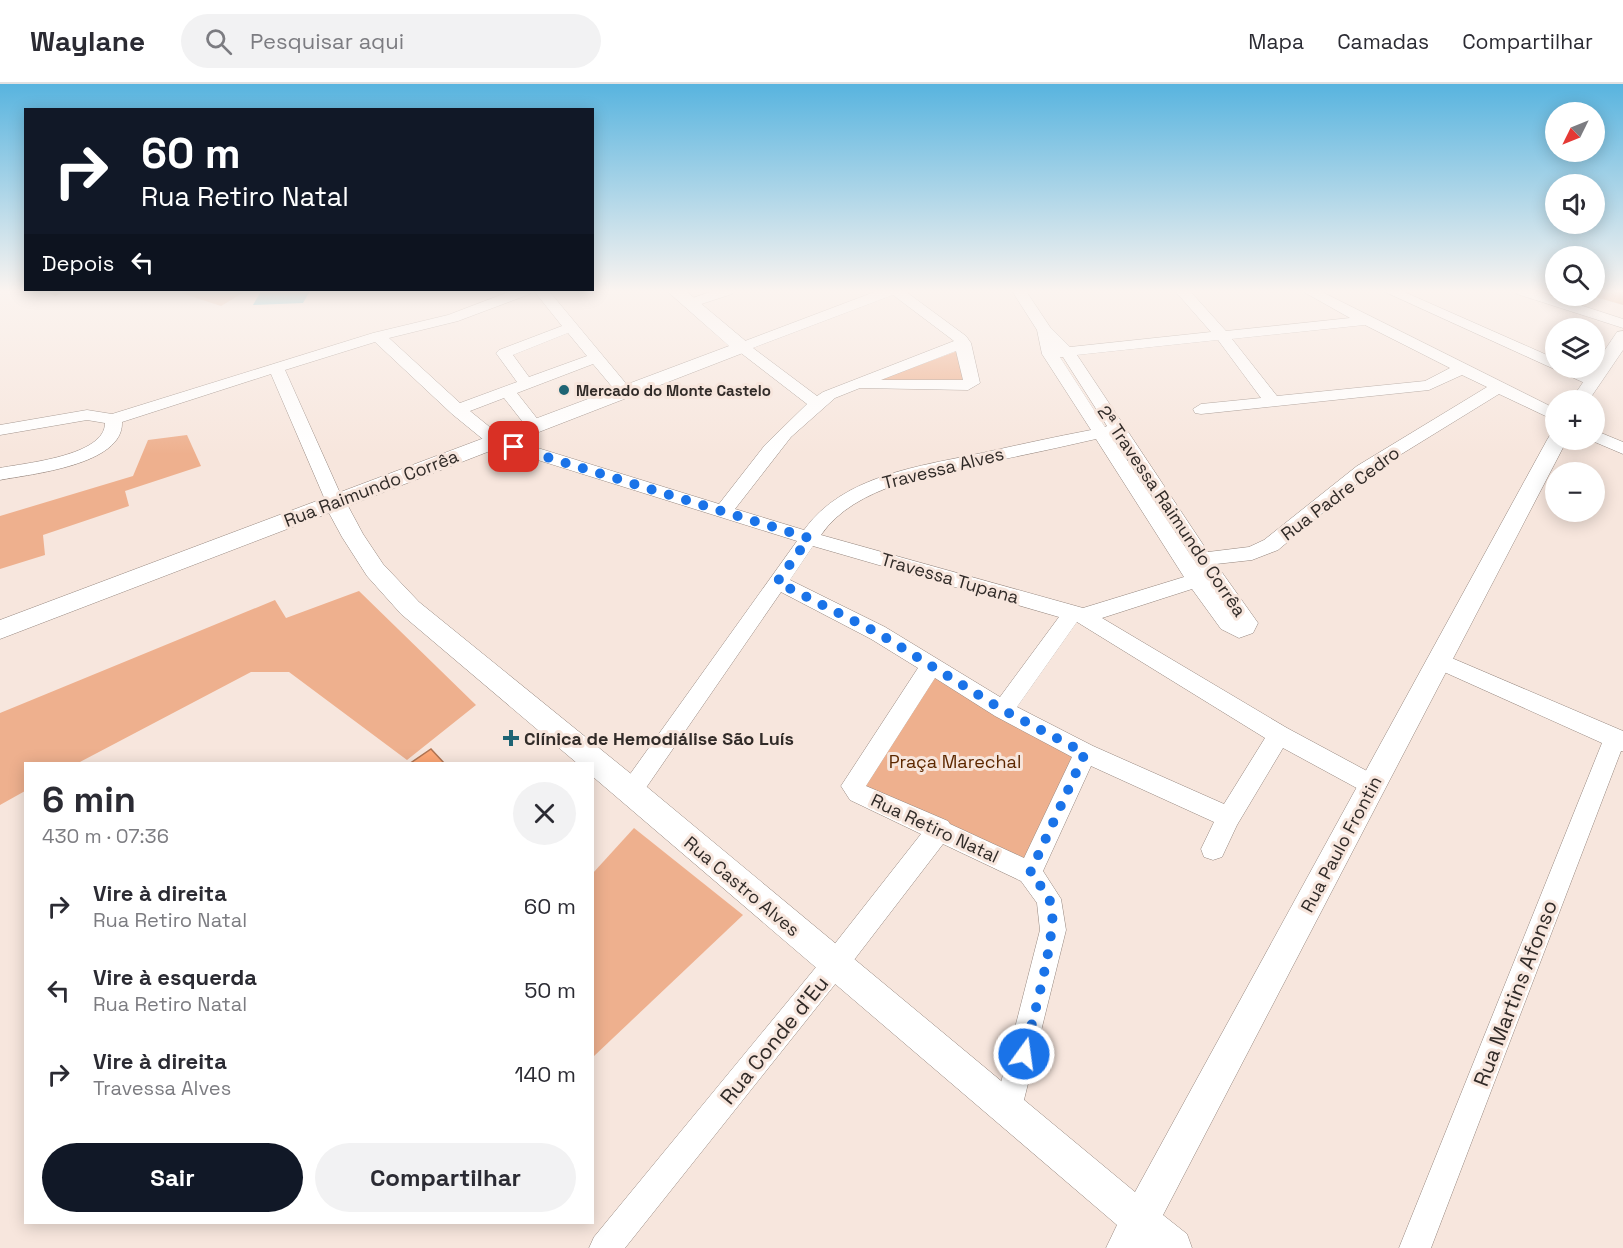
<!DOCTYPE html>
<html lang="pt">
<head>
<meta charset="utf-8">
<style>
	:root { --surface:#fff; --page:#f2f2f3; --text:#2b2b33; --muted:#7c7c81; --line:#e1e1e2; --accent:#111827 }
	body { margin:0; font-family:"Space Grotesk",sans-serif; background:var(--page); color:var(--text); height:100vh; display:flex; flex-direction:column; font-size:22px; white-space:nowrap }
	* { box-sizing:border-box; margin:0 }
	p { font-size:20px; color:var(--muted) }
	.icon { flex:none; width:33px; height:33px; fill:none; stroke:currentColor; stroke-width:2; stroke-linecap:round; stroke-linejoin:round }
	.map { position:relative; flex:1; overflow:hidden }
	.drawer { position:absolute; left:24px; top:678px; width:570px; height:462px; display:flex; flex-direction:column; background:var(--surface); border-radius:0px; box-shadow:0 3px 15px #0003 }
	.drawer>* { flex:none }
	.hud { position:absolute; left:24px; top:24px; width:570px; height:183px; border-radius:0px; box-shadow:0 3px 15px #0003; background:#111827; color:#fff; overflow:hidden }
	.needle { width:39px; rotate:227deg }
	.controls { position:absolute; left:1545px; top:18px; display:grid; gap:12px }
	.controls a { display:grid; place-items:center; width:60px; height:60px; border-radius:50%; background:var(--surface); box-shadow:0 3px 15px #0003; font-size:30px }
	.pin { position:absolute; display:grid; place-items:center; width:51px; height:51px; color:#fff; margin:-26px; border-radius:12px; box-shadow:0 3px 9px #0006 }
	.me { position:absolute; width:66px; margin:-33px; rotate:14deg; stroke-linejoin:round; filter:drop-shadow(0 0 4px #0008) }
	.turn { display:flex; align-items:center; gap:21px; height:126px; padding:0 18px; font-size:27px }
	.turn .icon { width:78px; height:78px; stroke-width:2.5 }
	.turn b { display:block; font-size:42px; line-height:51px }
	.then { display:flex; align-items:center; height:57px; padding:0 18px; background:#0003; gap:12px; font-size:22px }
	.round { display:grid; place-items:center; flex:none; width:63px; height:63px; border-radius:32px; background:var(--page) }
	.head { display:flex; align-items:center; justify-content:space-between; height:102px; padding:0 18px }
	h1 { font-size:36px; font-weight:700; line-height:45px }
	.action { display:flex; gap:12px; margin-top:auto; padding:12px 18px }
	.action a { flex:1; height:69px; border-radius:36px; background:var(--accent); color:#fff; font-size:24px; font-weight:700; line-height:69px; text-align:center }
	.action a+a { background:var(--page); color:var(--text) }
	ul { padding:0; list-style:none }
	li { display:flex; align-items:center; gap:18px; height:84px; padding:0 18px }
	li div { flex:1 }
	li b { display:block; font-size:22px }
	li em { font-style:normal }
	header { display:flex; align-items:center; gap:36px; box-sizing:border-box; height:84px; padding:0 30px; background:var(--surface); border-bottom:2px solid var(--line) }
	header strong { font-size:28px }
	nav { display:flex; gap:33px; margin-inline-start:auto; font-size:21px }
	.search { width:420px; height:54px; background:var(--page); display:flex; align-items:center; gap:15px; box-sizing:border-box; padding:0 21px; border-radius:33px; color:var(--muted); font-size:22px }
	.map>svg:first-child { display:block }
</style>
</head>
<body>
<header>
<strong>Waylane</strong>
<div class="search"><svg class="icon" aria-label="search" viewBox="0 0 24 24"><circle cx="10" cy="10" r="6"/><path d="M15 15l6 6"/></svg>Pesquisar aqui</div>
<nav><a>Mapa</a><a>Camadas</a><a>Compartilhar</a></nav>
</header>
<div class="map">
<svg width="1623" height="1164" viewBox="0 0 1623 1164">
	<rect width="100%" height="100%" fill="#f7e6dd"/>
	<g fill="#eeb08e">
		<polygon points="175,207 246,207 221,222"/>
		<polygon points="960,266 970,299 872,299"/>
		<polygon points="187,351 201,382 125,407 129,422 43,451 45,471 0,485 0,432 133,392 148,356"/>
		<polygon points="359,507 476,621 407,676 289,588 251,588 78,679 26,680 25,707 0,721 0,629 275,516 286,534"/>
		<polygon points="932,589 1077,670 1023,781 860,703"/>
		<polygon points="634,744 743,831 593,973 593,789"/>
	</g>
	<polygon fill="#21b3d1" points="261,207 310,207 303,219 253,221"/>
	<g fill="none" stroke-linecap="round" stroke-linejoin="round">
		<defs>
			<g id="minor">
				<path d="M511,207H532L530,210L458,237L389,254L460,319L517,298L496,269L499,266L562,242L534,207H549L633,308L625,313L619,311L593,280L517,309L543,342L541,346H529L504,314L470,327L502,353L719,420L765,361L807,320L737,266L734,263L737,260L877,207H905L966,252L971,259L980,299L968,306L860,304L835,314L791,353L735,425L804,446C843,391 921,382 982,369C1018,361 1054,353 1091,346L1042,270L1037,246L1012,207H1026L1050,243L1070,263L1211,248L1175,207H1190L1226,247L1350,234L1302,207H1320L1556,325V337L1499,310L1369,390L1278,466L1252,476L1216,480L1258,539L1253,549L1239,554L1221,545L1192,505L1102,534L1287,644L1380,694L1384,701L1380,708L1372,711L1364,708L1283,664L1237,741L1222,773L1213,776L1204,773L1201,765L1214,738L1091,682L1043,787L1061,815L1066,846L1019,1036L1009,1041L999,1036L994,1026L1040,846L1037,819L1021,797L943,760L844,889L625,1164H589L594,1153L826,871L921,750L850,716L841,702L918,584L871,555L781,508L639,714L631,717L623,714L619,707L623,700L797,457L490,361L452,330L375,258L285,286L344,418L341,422H329L326,418L271,290L122,338C124,381 31,390 0,396V384C25,379 105,372 105,339L87,336L0,351V341L87,326L112,330L373,249L448,231ZM893,211L954,257L823,308L817,312L753,264ZM1365,241L1450,284L1425,297L1277,312L1232,255ZM568,249L587,272L529,293L513,271ZM1218,256L1261,314L1201,320L1193,325L1195,329L1201,330L1429,306L1462,291L1487,303L1357,382L1264,456L1249,463L1208,468L1077,271ZM956,267L963,296H881ZM1060,273H1063L1107,342L1105,343ZM1113,351L1202,488L1111,352ZM1096,355L1184,493L1083,524L821,451C855,401 935,390 989,378C1025,371 1061,363 1096,355ZM813,462L1059,533L1000,613L885,543L790,496ZM1077,538L1265,654L1224,720L1093,662L1017,623ZM935,594L995,632L1072,673L1024,774L950,740L948,737L866,702Z"/>
				<polygon points="713,207 734,207 732,210 689,224 682,220 684,217"/>
				<polygon points="1383,207 1402,207 1556,275 1556,284 1574,284 1599,294 1601,297 1593,302 1587,300"/>
				<polygon points="1515,207 1537,207 1623,235 1623,244 1517,210"/>
				<polygon points="1594,346 1623,358 1623,370 1590,356 1594,356"/>
				<polygon points="1440,569 1623,647 1623,667 1621,667 1431,1164 1399,1164 1602,659 1433,583 1430,577 1433,571"/>
			</g>
			<g id="tertiary">
				<polygon points="667,207 686,207 748,259 751,263 748,267 348,422 363,450 383,480 419,518 641,698 1135,1108 1547,356 1550,351 1556,350 1556,356 1567,356 1163,1131 1187,1150 1192,1164 1106,1164 1117,1141 592,692 592,680 578,680 401,530 367,492 342,453 329,429 0,555 0,536 729,262"/>
				<polygon points="1623,247 1623,266 1589,316 1571,316 1617,248"/>
			</g>
		</defs>
		<use href="#minor" stroke="#95867e" stroke-width="1"/>
		<use href="#tertiary" stroke="#95867e" stroke-width="1"/>
		<use href="#minor" fill="#fff" fill-rule="evenodd"/>
		<use href="#tertiary" fill="#fff" fill-rule="evenodd"/>
	</g>
	<g fill="#da9065">
		<polygon points="43,207 65,207 55,212"/>
		<polygon points="1594,207 1623,207 1623,221 1592,212 1594,212"/>
	</g>
	<polygon fill="#b17553" points="52,207 65,207 55,212"/>
	<polygon fill="#fda776" stroke="#b17553" stroke-width="1.5" points="431,665 445,680 409,680"/>
	<linearGradient id="sky" x2="0" y2="1"><stop stop-color="#58b4df"/><stop offset="0.56" stop-color="#fbf4f0"/><stop offset="1" stop-color="#fbf4f0" stop-opacity="0"/></linearGradient>
	<rect width="1623" height="370" fill="url(#sky)"/>
	<g fill="none" stroke-linecap="round" stroke-linejoin="round">
		<path stroke="#1a73e8" stroke-width="10" stroke-dasharray="0 18" d="M514,363L809,454L777,498L878,549L1003,626L1085,669L1030,789C1038,799 1047,808 1051,820C1059,842 1031,943 1024,970"/>
	</g>
	<g fill="#1e6474" stroke="#f7e6dd" stroke-width="2">
		<circle cx="564" cy="306" r="6"/>
		<path d="M508 645h6v6h6v6h-6v6h-6v-6h-6v-6h6z"/>
	</g>
	<g text-anchor="middle" dominant-baseline="central" stroke-width="6" stroke-linejoin="round" paint-order="stroke">
		<g font-size="15" font-weight="bold" fill="#312b28" stroke="#f7e6dd" text-anchor="start">
			<text x="576" y="306">Mercado do Monte Castelo</text>
		</g>
		<g font-size="18" fill="#312b28" stroke="#f7e6dd">
			<text transform="translate(943 384) rotate(-14)">Travessa Alves</text>
			<text transform="translate(371 404) rotate(-21)">Rua Raimundo Corrêa</text>
			<text transform="translate(1340 409) rotate(-37)">Rua Padre Cedro</text>
			<text transform="translate(1172 427) rotate(56)">2ª Travessa Raimundo Corrêa</text>
			<text transform="translate(950 494) rotate(16)">Travessa Tupana</text>
			<text transform="translate(935 744) rotate(25)">Rua Retiro Natal</text>
			<text transform="translate(1341 760) rotate(-62)">Rua Paulo Frontin</text>
			<text transform="translate(742 802) rotate(40)">Rua Castro Alves</text>
		</g>
		<g font-size="18" font-weight="bold" fill="#312b28" stroke="#f7e6dd" text-anchor="start">
			<text x="524" y="654">Clínica de Hemodiálise São Luís</text>
		</g>
		<g font-size="18" fill="#5d2801" stroke="#f7e6dd">
			<text x="955" y="677">Praça Marechal</text>
		</g>
		<g font-size="21" fill="#312b28" stroke="#f7e6dd">
			<text transform="translate(1515 909) rotate(-69)">Rua Martins Afonso</text>
			<text transform="translate(774 956) rotate(-51)">Rua Conde d'Eu</text>
		</g>
	</g>
</svg>
<div class="controls">
<a><svg class="needle" viewBox="-14 -14 28 28"><path d="M0-13l5 13h-10z" fill="#e53935"/><path d="M0 13l5-13h-10z" fill="#7c7c81"/></svg></a>
<a><svg class="icon" aria-label="sound" viewBox="0 0 24 24"><path d="M4 9h4l5-4v14l-5-4H4zM17 9q2 3 0 6"/></svg></a>
<a><svg class="icon" aria-label="search" viewBox="0 0 24 24"><circle cx="10" cy="10" r="6"/><path d="M15 15l6 6"/></svg></a>
<a><svg class="icon" aria-label="layers" viewBox="0 0 24 24"><path d="M12 4l9 5-9 5-9-5zM3 14l9 5 9-5"/></svg></a>
<a>+</a>
<a>−</a>
</div>
<div class="pin" style="left:514px;top:363px;background:#d93025"><svg class="icon" aria-label="arrive" viewBox="0 0 24 24"><path d="M6 21V4h12l-3 4 3 4H6"/></svg></div>
<svg class="me" style="left:1024px;top:970px" viewBox="-20 -20 40 40"><circle r="17" fill="#1a73e8" stroke="#fff" stroke-width="3"/><path d="M0-11L8 9 0 5-8 9z" fill="#fff"/></svg>
<div class="hud">
<div class="turn"><svg class="icon" aria-label="right" viewBox="0 0 24 24"><path d="M7 20v-9h11M14 6l5 5-5 5"/></svg><div><b>60 m</b>Rua Retiro Natal</div></div>
<div class="then">Depois<svg class="icon" aria-label="left" viewBox="0 0 24 24"><path d="M17 20v-9H6M10 6l-5 5 5 5"/></svg></div>
</div>
<section class="drawer">
<div class="head"><div><h1>6 min</h1><p>430 m · 07:36</p></div><a class="round"><svg class="icon" aria-label="close" viewBox="0 0 24 24"><path d="M6 6l12 12M18 6L6 18"/></svg></a></div>
<ul>
<li><svg class="icon" aria-label="right" viewBox="0 0 24 24"><path d="M7 20v-9h11M14 6l5 5-5 5"/></svg><div><b>Vire à direita</b><p>Rua Retiro Natal</p></div><em>60 m</em></li>
<li><svg class="icon" aria-label="left" viewBox="0 0 24 24"><path d="M17 20v-9H6M10 6l-5 5 5 5"/></svg><div><b>Vire à esquerda</b><p>Rua Retiro Natal</p></div><em>50 m</em></li>
<li><svg class="icon" aria-label="right" viewBox="0 0 24 24"><path d="M7 20v-9h11M14 6l5 5-5 5"/></svg><div><b>Vire à direita</b><p>Travessa Alves</p></div><em>140 m</em></li>
</ul>
<div class="action"><a>Sair</a><a>Compartilhar</a></div>
</section>
</div>
</body>
</html>
